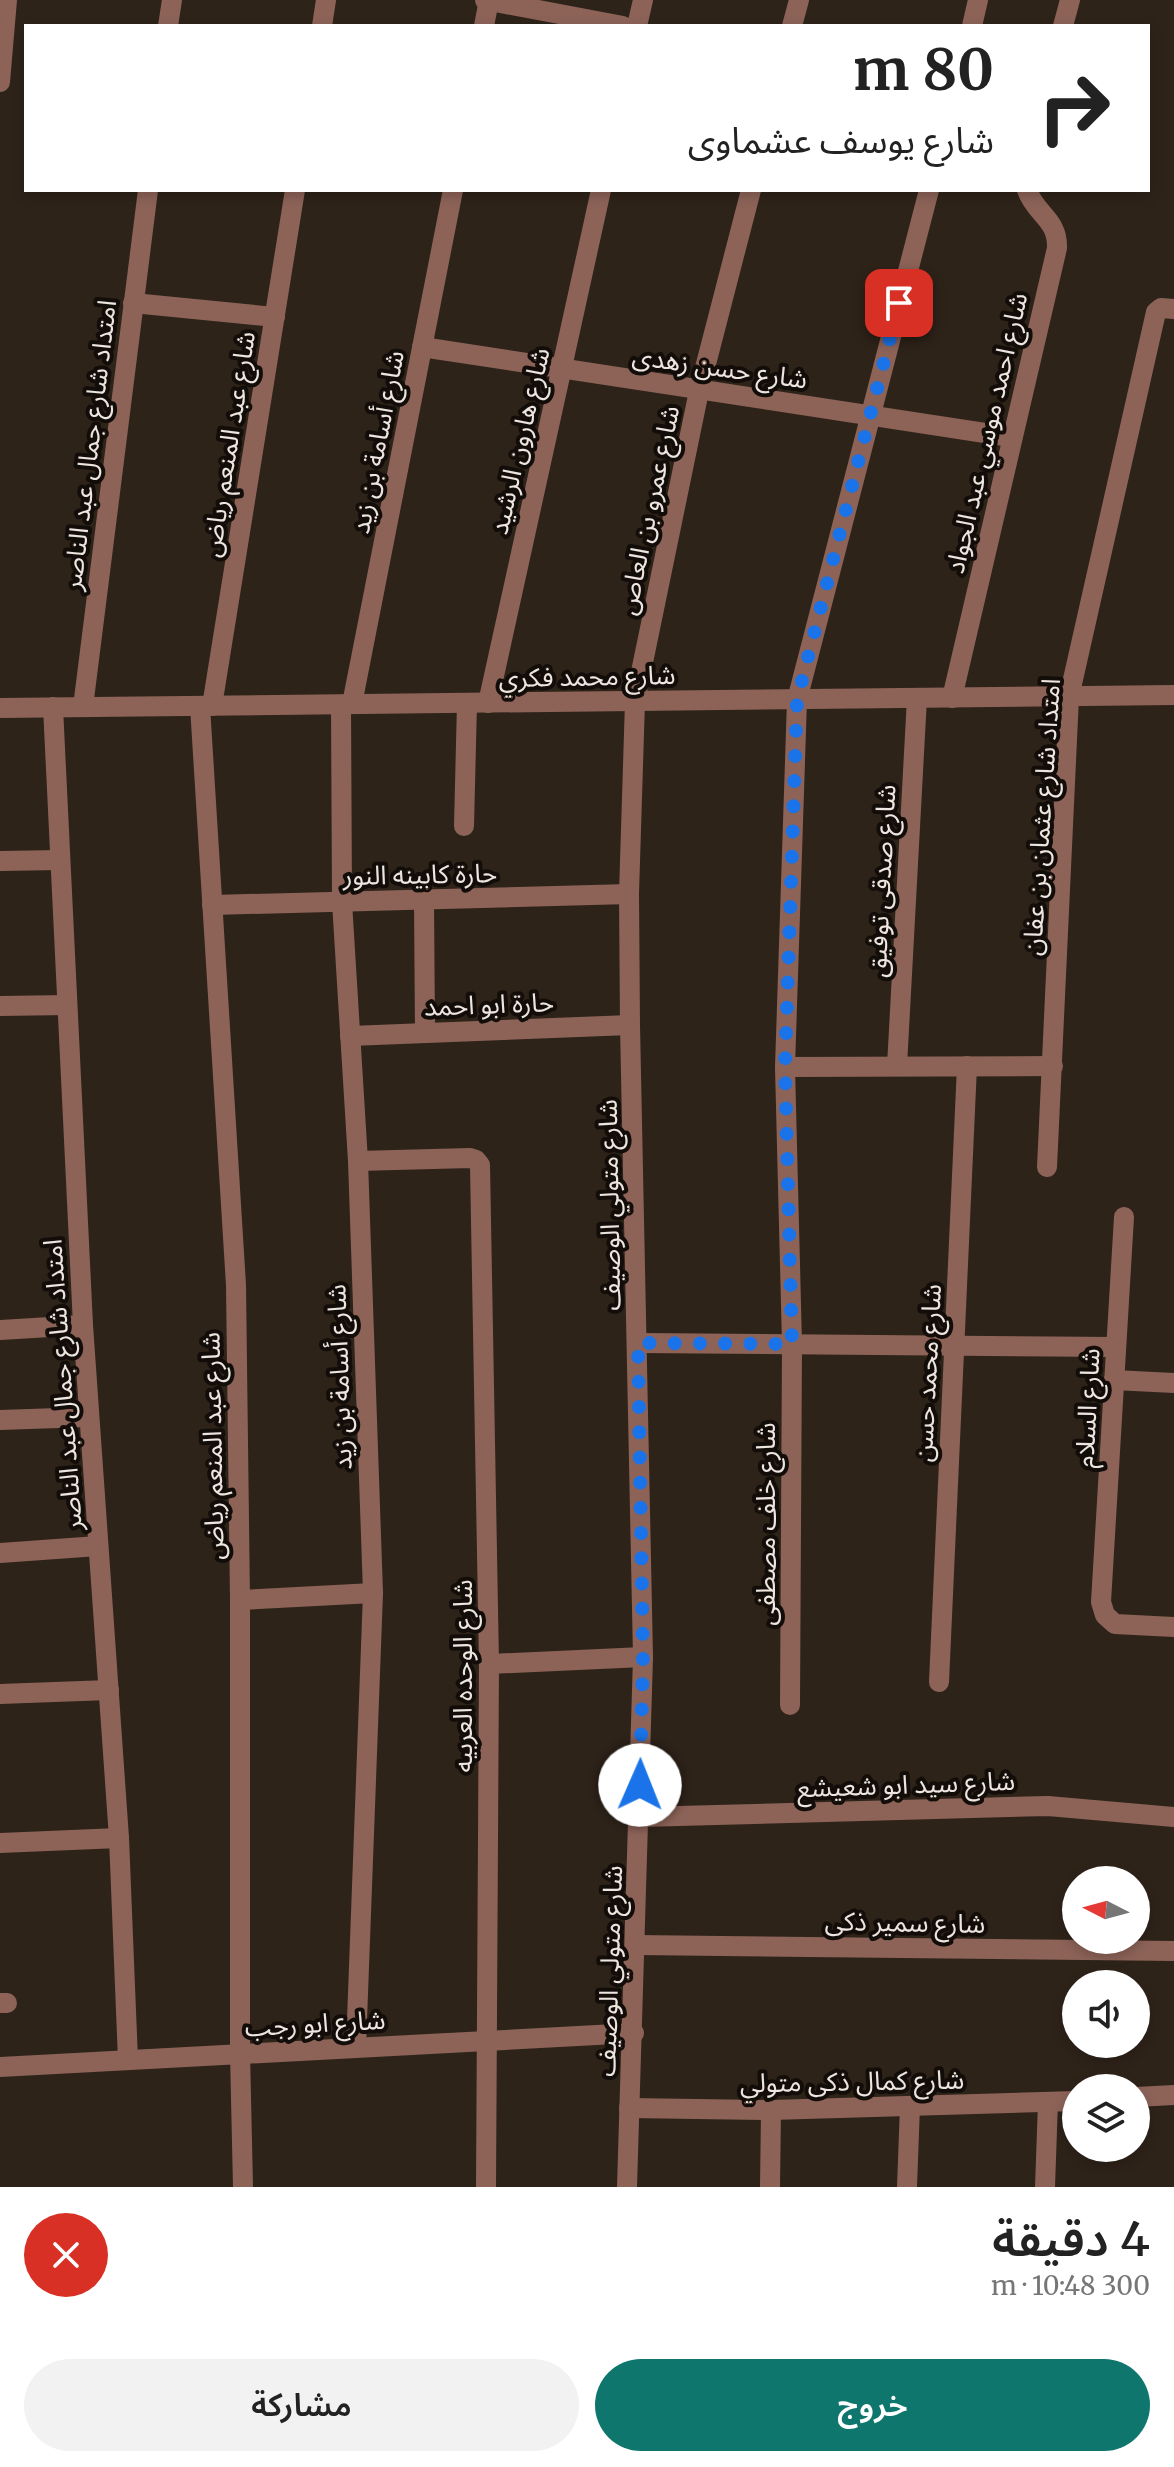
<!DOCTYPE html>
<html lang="ar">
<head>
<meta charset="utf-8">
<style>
	:root { --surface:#fff; --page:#f2f2f2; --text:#222; --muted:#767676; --accent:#0f766e }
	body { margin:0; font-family:Merriweather,"Noto Sans Arabic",serif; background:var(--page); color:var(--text); direction:rtl; height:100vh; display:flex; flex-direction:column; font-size:30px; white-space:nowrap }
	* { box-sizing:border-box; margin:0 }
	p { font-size:26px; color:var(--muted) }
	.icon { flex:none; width:44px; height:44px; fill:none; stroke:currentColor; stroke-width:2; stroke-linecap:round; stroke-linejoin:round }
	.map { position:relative; height:2187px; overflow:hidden; direction:ltr }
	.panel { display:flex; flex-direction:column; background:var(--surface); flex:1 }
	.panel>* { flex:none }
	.banner { position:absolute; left:24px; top:24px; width:1126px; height:168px; border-radius:0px; box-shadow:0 4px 12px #0003; direction:rtl; background:#fff; color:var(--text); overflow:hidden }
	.needle { width:52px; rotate:276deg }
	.tools { position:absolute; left:1062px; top:1866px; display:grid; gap:16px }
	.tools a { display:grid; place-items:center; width:88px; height:88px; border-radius:50%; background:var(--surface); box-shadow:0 4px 12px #0003; font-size:40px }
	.pin { position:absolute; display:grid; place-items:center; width:68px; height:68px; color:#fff; margin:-34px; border-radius:16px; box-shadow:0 4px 12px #0006 }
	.me { position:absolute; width:88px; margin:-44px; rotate:1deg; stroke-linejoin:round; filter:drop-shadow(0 0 6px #0008) }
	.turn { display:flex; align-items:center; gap:28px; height:168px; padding:0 24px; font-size:36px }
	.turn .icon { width:104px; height:104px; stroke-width:2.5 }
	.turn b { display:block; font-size:56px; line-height:68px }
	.round { display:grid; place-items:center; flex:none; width:84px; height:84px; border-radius:42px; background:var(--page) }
	.headline { display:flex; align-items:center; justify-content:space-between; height:136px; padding:0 24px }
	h1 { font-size:48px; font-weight:600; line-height:60px }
	.cta { display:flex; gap:16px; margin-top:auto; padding:16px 24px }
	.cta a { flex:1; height:92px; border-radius:48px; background:var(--accent); color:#fff; font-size:32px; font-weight:600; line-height:92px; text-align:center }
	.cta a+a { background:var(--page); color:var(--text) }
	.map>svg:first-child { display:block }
</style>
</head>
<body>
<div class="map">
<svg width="1174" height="2187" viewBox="0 0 1174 2187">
	<rect width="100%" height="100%" fill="#2e2319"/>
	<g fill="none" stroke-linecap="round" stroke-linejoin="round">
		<g stroke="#8d6358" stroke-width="20">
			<polyline points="485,0 623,26"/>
			<polyline points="168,26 172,0"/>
			<polyline points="322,26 326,0"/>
			<polyline points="484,26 489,0"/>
			<polyline points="637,26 643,0"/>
			<polyline points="792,26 799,0"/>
			<polyline points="972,26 978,0"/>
			<polyline points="1063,26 1070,0"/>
			<polyline points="0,82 7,0"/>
			<polyline points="133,303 275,317"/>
			<polyline points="422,347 1011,437"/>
			<path d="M952,698L1057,248C1058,219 1036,215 1027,190"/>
			<polyline points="488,703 601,190"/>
			<polyline points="352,704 453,190"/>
			<polyline points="341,705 342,902 358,1161 373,1593 356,2047"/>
			<polyline points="200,706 236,1285 240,1600 240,2053 243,2187"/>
			<polyline points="212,706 295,190"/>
			<polyline points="53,707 83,1325 119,1838 128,2060"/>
			<polyline points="83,707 148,190"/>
			<polyline points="0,708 1174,695"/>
			<polyline points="464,826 467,703"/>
			<polyline points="0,861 60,860"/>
			<polyline points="424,900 425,1033"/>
			<polyline points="212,905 629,894"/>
			<polyline points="0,1006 67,1005"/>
			<polyline points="350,1036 630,1025"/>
			<polyline points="897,1066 917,698"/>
			<polyline points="785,1067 1053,1066"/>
			<polyline points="358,1161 470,1158 476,1160 480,1165 489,1664 486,2187"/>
			<polyline points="1047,1167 1069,697 1156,312 1161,308 1174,309"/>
			<polyline points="1124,1217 1101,1602 1105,1615 1115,1624 1174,1627"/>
			<polyline points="0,1330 83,1325"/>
			<polyline points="638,1343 1116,1347"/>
			<polyline points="1114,1380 1174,1383"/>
			<polyline points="0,1420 88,1417"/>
			<polyline points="0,1553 98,1546"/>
			<polyline points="240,1600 373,1593"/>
			<polyline points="489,1664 643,1657"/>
			<polyline points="939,1682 967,1066"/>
			<polyline points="0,1694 109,1690"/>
			<polyline points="790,1705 792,1344 785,1067 797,700 929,190"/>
			<polyline points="640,1817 1048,1806 1174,1817"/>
			<polyline points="0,1843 119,1838"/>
			<polyline points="636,1945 1174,1951"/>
			<polyline points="0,2003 7,2003"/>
			<polyline points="0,2067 634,2033"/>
			<polyline points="1136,2097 1174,2095"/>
			<polyline points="629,2108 771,2110 1076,2101"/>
			<polyline points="627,2187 643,1657 630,1025 629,894 635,701 699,391 751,190"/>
			<polyline points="770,2187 771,2110"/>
			<polyline points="907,2187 910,2106"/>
			<polyline points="1045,2187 1048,2102"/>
		</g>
	</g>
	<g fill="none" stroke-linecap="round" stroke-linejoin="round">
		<polyline stroke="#1a73e8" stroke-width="14" stroke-dasharray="0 25.2" points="640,1785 643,1657 638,1343 792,1344 785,1067 797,700 899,303"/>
	</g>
	<g text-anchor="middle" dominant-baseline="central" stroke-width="8" stroke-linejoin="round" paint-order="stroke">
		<g font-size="26" fill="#ede5df" stroke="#120d09">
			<text transform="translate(720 367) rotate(8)">شارع حسن زهدى</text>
			<text transform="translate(986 433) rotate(-77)">شارع احمد موسي عبد الجواد</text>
			<text transform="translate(519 441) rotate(-77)">شارع هارون الرشيد</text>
			<text transform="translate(377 442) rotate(-79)">شارع أسامة بن زيد</text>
			<text transform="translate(228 444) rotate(-81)">شارع عبد المنعم رياض</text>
			<text transform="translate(89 445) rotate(-83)">امتداد شارع جمال عبد الناصر</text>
			<text transform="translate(648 510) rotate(-78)">شارع عمرو بن العاص</text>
			<text transform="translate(587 676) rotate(-1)">شارع محمد فكري</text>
			<text transform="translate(1041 817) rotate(-86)">امتداد شارع عثمان بن عفان</text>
			<text transform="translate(420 874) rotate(-1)">حارة كابينه النور</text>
			<text transform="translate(881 881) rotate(-87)">شارع صدقى توفيق</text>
			<text transform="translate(489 1004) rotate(-2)">حارة ابو احمد</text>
			<text transform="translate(609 1205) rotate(-91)">شارع متولي الوصيف</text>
			<text transform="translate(927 1373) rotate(-87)">شارع محمد حسن</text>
			<text transform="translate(339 1377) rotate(-92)">شارع أسامة بن زيد</text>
			<text transform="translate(62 1385) rotate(-94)">امتداد شارع جمال عبد الناصر</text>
			<text transform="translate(1087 1408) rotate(-87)">شارع السلام</text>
			<text transform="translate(212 1446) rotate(-91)">شارع عبد المنعم رياض</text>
			<text transform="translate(765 1524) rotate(-90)">شارع خلف مصطفى</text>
			<text transform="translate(462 1676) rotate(-90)">شارع الوحده العربيه</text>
			<text transform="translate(906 1784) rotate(-2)">شارع سيد ابو شعيشع</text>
			<text transform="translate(905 1922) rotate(1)">شارع سمير ذكى</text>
			<text transform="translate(609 1971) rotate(-88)">شارع متولي الوصيف</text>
			<text transform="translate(315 2023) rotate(-3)">شارع ابو رجب</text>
			<text transform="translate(852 2081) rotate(-1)">شارع كمال ذكى متولي</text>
		</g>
	</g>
</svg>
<div class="tools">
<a><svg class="needle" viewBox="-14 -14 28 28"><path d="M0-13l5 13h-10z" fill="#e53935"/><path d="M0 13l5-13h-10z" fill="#767676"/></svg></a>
<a><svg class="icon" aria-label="sound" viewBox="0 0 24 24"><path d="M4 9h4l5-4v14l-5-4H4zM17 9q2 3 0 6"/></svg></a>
<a><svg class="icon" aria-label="layers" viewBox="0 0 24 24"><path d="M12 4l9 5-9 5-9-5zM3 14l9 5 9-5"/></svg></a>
</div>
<div class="pin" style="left:899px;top:303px;background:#d93025"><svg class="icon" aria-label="arrive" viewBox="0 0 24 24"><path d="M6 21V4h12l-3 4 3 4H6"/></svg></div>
<svg class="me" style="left:640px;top:1785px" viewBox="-20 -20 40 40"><circle r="19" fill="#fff"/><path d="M0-13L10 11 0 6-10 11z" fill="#1a73e8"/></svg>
<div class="banner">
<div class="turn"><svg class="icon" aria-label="right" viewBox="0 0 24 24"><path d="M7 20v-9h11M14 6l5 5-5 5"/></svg><div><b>80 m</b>شارع يوسف عشماوى</div></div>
</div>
</div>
<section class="panel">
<div class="headline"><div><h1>4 دقيقة</h1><p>300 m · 10:48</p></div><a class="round" style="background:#d93025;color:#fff"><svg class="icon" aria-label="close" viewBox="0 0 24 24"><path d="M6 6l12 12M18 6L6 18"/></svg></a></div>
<div class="cta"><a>خروج</a><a>مشاركة</a></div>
</section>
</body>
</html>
